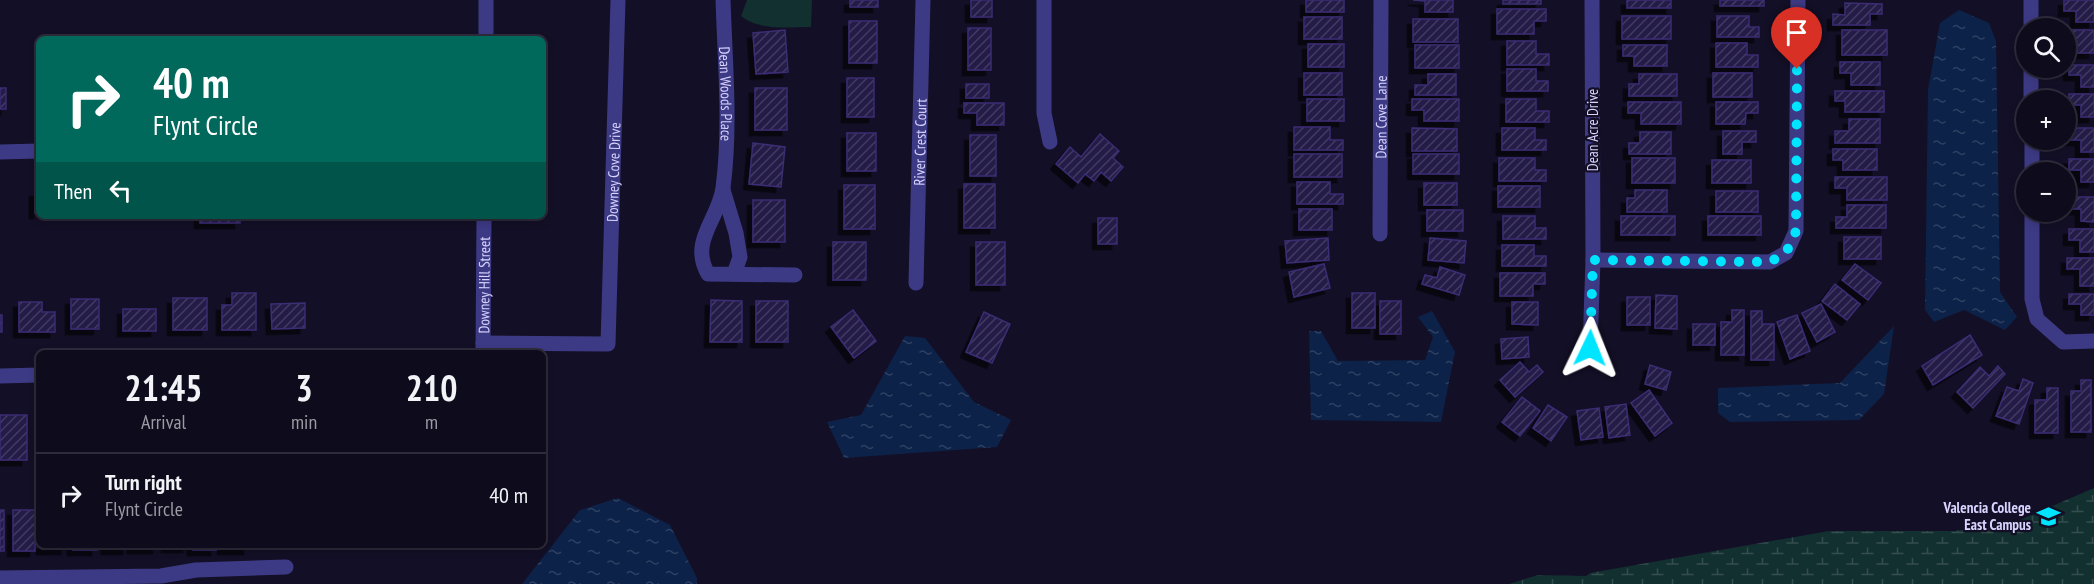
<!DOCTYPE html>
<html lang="en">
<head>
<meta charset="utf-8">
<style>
	:root { --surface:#0e0b1c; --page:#171425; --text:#f1f3f6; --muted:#9b9ba3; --line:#2e2b3b }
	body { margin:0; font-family:"PT Sans Narrow",sans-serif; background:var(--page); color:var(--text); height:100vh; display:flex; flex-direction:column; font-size:22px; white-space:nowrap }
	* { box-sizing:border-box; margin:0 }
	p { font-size:20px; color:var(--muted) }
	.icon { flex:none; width:33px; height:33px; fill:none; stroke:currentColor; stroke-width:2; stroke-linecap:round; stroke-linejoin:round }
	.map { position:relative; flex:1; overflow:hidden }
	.details { position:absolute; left:36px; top:350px; width:510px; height:198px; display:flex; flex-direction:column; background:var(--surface); border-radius:9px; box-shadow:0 3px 9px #0003,0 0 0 2px var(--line) }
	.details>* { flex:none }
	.hud { position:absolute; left:36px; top:36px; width:510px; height:183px; border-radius:9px; box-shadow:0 3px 9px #0003,0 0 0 2px var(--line); background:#00695c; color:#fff; overflow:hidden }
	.buttons { position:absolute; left:2016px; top:18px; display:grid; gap:12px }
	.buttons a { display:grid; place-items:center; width:60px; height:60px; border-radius:50%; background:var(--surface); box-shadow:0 3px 9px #0003,0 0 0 2px var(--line); font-size:30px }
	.pin { position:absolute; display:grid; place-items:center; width:51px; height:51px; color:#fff; margin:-62px -26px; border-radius:50% 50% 50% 0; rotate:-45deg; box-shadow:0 0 6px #0007 }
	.pin .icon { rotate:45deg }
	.me { position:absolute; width:66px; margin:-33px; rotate:2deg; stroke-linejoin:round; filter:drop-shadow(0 0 4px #0008) }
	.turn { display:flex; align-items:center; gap:21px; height:126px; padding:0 18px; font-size:27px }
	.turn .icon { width:78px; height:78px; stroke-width:2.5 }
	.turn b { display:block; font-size:42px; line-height:51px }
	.then { display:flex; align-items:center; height:57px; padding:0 18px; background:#0003; gap:12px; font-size:22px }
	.eta { display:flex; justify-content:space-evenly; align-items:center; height:102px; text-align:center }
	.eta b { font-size:36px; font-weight:700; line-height:42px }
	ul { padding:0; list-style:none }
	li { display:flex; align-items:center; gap:18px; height:84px; padding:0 18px; border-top:2px solid var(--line) }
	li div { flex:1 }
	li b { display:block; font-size:22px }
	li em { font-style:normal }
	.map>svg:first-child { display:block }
</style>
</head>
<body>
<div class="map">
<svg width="2094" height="584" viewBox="0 0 2094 584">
	<defs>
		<pattern id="wetland-marsh" width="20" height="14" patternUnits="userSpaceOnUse" patternTransform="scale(1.5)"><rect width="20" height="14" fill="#12302f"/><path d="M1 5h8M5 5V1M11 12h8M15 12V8" fill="none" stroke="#344d4e"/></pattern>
		<pattern id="water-ripples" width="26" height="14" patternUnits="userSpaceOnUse" patternTransform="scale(1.5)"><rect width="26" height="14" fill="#0c2248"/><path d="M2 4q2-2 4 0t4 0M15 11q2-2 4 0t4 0" fill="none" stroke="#2f4163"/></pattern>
		<pattern id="building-hatch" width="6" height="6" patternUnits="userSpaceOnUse" patternTransform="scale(1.5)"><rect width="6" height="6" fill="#241b47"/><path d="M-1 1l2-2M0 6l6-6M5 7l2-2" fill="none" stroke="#433b63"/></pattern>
		<filter id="shadow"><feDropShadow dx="-5.5" dy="5.5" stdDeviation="0" flood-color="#0009"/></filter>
	</defs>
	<rect width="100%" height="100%" fill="#130f26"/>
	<path fill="#12302f" d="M747,0H812L811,27C788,27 760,31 741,16Z"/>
	<polygon fill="url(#wetland-marsh)" points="2094,488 2094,584 1509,584 1538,575 1586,576 1590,573 1829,531 1955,531 2020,520"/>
	<g fill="url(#water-ripples)">
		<polygon points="1959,10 1989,23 1996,41 2000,292 2017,317 2005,330 1964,310 1934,322 1925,310 1928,90 1940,23"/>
		<polygon points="1432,311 1455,352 1441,422 1311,420 1309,331 1321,331 1338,361 1425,360 1433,337 1418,317"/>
		<polygon points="1894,326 1884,394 1859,420 1730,422 1718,413 1718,388 1840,383"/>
		<polygon points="905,336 925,338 974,402 1011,420 997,447 844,458 827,422 861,415"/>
		<polygon points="618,498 670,525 697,578 697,584 522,584 580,510"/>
	</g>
	<g fill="url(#building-hatch)" stroke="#3b2d73" stroke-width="1.5" filter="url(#shadow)">
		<rect x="850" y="0" width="28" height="7"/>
		<rect x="971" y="0" width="21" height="17"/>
		<rect x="1306" y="0" width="38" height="12"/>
		<polygon points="1413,0 1453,0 1453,12 1425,12 1425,1"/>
		<rect x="1503" y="0" width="38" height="4"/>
		<rect x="1627" y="0" width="44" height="8"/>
		<rect x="1720" y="0" width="44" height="6"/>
		<polygon points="2064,0 2094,0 2094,22 2076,22 2076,11 2064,11"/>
		<polygon points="1845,3 1882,4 1882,14 1870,14 1870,25 1833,25 1833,14 1845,15"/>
		<polygon points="1497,9 1546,9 1546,21 1534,21 1534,34 1497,34"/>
		<rect x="1622" y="16" width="49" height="23"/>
		<polygon points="1717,16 1749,16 1749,27 1759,27 1759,37 1717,37"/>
		<rect x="1304" y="17" width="38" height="22"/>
		<rect x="1413" y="19" width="45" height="23"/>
		<rect x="849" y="21" width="28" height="42"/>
		<rect x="968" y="28" width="23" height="42"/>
		<polygon points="785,30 788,72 756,74 753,33"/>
		<rect x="1842" y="30" width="45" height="25"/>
		<polygon points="2066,30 2094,30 2094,53 2077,53 2077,41 2066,41"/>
		<polygon points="1507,41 1536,41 1536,54 1549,54 1549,65 1507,65"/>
		<polygon points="1716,43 1747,43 1747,55 1758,55 1758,67 1716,67"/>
		<rect x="1308" y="44" width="36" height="23"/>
		<rect x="1415" y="45" width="44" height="23"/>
		<polygon points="1623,45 1667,45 1667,66 1634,66 1634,56 1623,56"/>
		<polygon points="1840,62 1880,62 1880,85 1851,85 1851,73 1840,73"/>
		<polygon points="2069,65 2094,65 2094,87 2081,87 2081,75 2069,75"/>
		<polygon points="1507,69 1536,69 1536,81 1548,81 1548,91 1507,91"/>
		<rect x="1304" y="73" width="38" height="22"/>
		<rect x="1713" y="73" width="39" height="24"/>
		<polygon points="1428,74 1456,74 1456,95 1415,95 1415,85 1428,85"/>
		<polygon points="1639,74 1677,74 1677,96 1629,96 1629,84 1639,84"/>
		<rect x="847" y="78" width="27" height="39"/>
		<rect x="966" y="84" width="23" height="14"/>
		<rect x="0" y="88" width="6" height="21"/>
		<rect x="755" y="88" width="32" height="42"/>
		<polygon points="1835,91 1884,91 1884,112 1845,112 1845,101 1835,101"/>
		<polygon points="2069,94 2094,94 2094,117 2081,117 2081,105 2069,105"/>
		<rect x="1307" y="99" width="37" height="22"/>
		<polygon points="1412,99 1459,99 1459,121 1424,121 1424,110 1412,110"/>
		<polygon points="1506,99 1536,99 1536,111 1549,111 1549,122 1506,122"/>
		<polygon points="1628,102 1681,102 1681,124 1641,124 1641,113 1628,113"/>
		<polygon points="1716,102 1758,102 1758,113 1746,113 1745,124 1716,124"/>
		<polygon points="964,103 1004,103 1004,125 977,125 977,113 964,113"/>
		<polygon points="1849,119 1880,119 1880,143 1835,143 1835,131 1849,131"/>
		<polygon points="1294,127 1330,127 1330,140 1343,140 1343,150 1294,150"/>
		<polygon points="1412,128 1457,129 1457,151 1412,151"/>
		<polygon points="1502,128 1535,128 1535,140 1546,140 1546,150 1502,150"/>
		<polygon points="2069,128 2094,128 2094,152 2081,152 2081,140 2069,140"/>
		<polygon points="1723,131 1756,131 1756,142 1742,142 1742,154 1723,154"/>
		<polygon points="1640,132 1671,132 1671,154 1629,154 1629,143 1640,143"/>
		<rect x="847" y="133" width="29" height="38"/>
		<polygon points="1100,134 1119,151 1113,158 1123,167 1111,181 1101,172 1094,181 1085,174 1078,183 1056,164 1070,147 1081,157"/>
		<rect x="970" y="135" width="26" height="41"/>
		<polygon points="753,143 785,147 781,187 749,184"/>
		<polygon points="1833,149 1877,149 1877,170 1843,170 1843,160 1833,160"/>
		<rect x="1294" y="154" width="48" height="23"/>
		<rect x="1413" y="154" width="46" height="20"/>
		<polygon points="1499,158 1535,158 1535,170 1546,170 1546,181 1499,181"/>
		<rect x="1632" y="158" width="43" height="25"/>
		<polygon points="2069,159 2094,159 2094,182 2081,182 2081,170 2069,170"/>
		<rect x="1712" y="160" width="39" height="23"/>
		<polygon points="1835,177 1887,177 1887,200 1847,200 1847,188 1835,188"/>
		<polygon points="1297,182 1330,182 1330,194 1343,194 1343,204 1297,204"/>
		<rect x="1424" y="183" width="33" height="22"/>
		<rect x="964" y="184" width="31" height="44"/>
		<rect x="844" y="185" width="31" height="44"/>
		<rect x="1498" y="186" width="42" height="21"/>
		<polygon points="1635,190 1667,190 1667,212 1627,212 1627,198 1635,198"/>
		<rect x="35" y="191" width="4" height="22"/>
		<rect x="1716" y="191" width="42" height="21"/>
		<polygon points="2069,197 2094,197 2094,222 2081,221 2081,209 2069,209"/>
		<rect x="753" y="200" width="32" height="42"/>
		<polygon points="1847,205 1886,205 1886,228 1836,228 1836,217 1847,217"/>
		<rect x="1299" y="209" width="33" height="21"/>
		<rect x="1427" y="210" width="36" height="21"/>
		<rect x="200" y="216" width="40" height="7"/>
		<polygon points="1503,216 1535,216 1535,228 1546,228 1546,239 1503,239"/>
		<rect x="1621" y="216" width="54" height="19"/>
		<rect x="1708" y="216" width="53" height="19"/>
		<rect x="1098" y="218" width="19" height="26"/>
		<polygon points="2069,229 2094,229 2094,252 2080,252 2080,240 2069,240"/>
		<rect x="1844" y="237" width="37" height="22"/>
		<polygon points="1328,238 1329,260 1287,263 1285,241"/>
		<polygon points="1430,238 1466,241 1464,263 1428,260"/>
		<rect x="833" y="242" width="33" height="38"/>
		<rect x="976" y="242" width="29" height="43"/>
		<polygon points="1502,245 1534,245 1534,256 1546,256 1546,266 1502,266"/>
		<polygon points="2067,258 2094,258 2094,286 2080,286 2080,269 2067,269"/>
		<polygon points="1324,264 1330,288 1294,297 1289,272"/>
		<polygon points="1855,264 1881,283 1868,300 1842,280"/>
		<polygon points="1440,267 1465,275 1459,295 1422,284 1425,275 1437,278"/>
		<polygon points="1500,273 1545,273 1545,284 1533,284 1533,296 1500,296"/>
		<polygon points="1835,284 1860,304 1847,320 1822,301"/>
		<polygon points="232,293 256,293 256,330 222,330 222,305 232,305"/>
		<rect x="1352" y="293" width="23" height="35"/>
		<polygon points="2069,294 2094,294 2094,315 2081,315 2081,304 2069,304"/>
		<polygon points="1656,295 1677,296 1677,329 1655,328"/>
		<rect x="1627" y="297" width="23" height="28"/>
		<rect x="173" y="298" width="34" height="32"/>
		<rect x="71" y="299" width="28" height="30"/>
		<polygon points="711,300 742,301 742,342 710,342"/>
		<rect x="756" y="301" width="32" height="41"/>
		<rect x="1380" y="301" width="21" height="33"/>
		<polygon points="19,302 42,302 42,312 55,312 55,332 19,332"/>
		<polygon points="1512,302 1538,302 1538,325 1512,324"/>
		<polygon points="305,303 305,328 272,329 271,304"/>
		<polygon points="1821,304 1835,332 1817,342 1802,313"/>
		<rect x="123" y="309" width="33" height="22"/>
		<polygon points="853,310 876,341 854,358 831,327"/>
		<polygon points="1732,310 1744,310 1744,355 1721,355 1721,322 1732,322"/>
		<polygon points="1751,311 1762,311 1762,324 1774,324 1774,360 1751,360"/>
		<polygon points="984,312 1010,324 992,363 966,352"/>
		<rect x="0" y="315" width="2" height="17"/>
		<polygon points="1797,315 1810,351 1790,359 1777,322"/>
		<rect x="1693" y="324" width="22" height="21"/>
		<polygon points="1970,335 1982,355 1933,385 1922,366"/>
		<polygon points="1528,337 1529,357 1502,359 1501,339"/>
		<polygon points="1520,362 1529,372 1537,365 1543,372 1515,397 1500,380"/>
		<polygon points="1650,365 1671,372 1666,390 1645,384"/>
		<polygon points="1998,366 2005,374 1973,408 1957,392 1980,367 1989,376"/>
		<polygon points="2023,379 2033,383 2019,424 1996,416 2007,387 2019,391"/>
		<polygon points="2081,380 2091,380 2091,432 2071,432 2071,391 2081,391"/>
		<polygon points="2047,388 2058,388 2058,433 2035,433 2035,400 2047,400"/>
		<polygon points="1649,390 1672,423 1655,436 1631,403"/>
		<polygon points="1522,397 1540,411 1520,436 1502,422"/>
		<polygon points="1626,404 1630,435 1609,438 1605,407"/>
		<polygon points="1548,405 1567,417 1551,441 1533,428"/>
		<polygon points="1599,408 1603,437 1581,440 1577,411"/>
		<rect x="0" y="415" width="27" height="45"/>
		<rect x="0" y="510" width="4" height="41"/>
		<rect x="13" y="510" width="22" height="41"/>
		<rect x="42" y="544" width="24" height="5"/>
		<rect x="73" y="544" width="24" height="6"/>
		<rect x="107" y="544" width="21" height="5"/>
		<rect x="133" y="544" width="25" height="4"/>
		<rect x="167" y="544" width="21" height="3"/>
		<rect x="193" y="544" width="23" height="6"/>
		<rect x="223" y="544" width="26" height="5"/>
	</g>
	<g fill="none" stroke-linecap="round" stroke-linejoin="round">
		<g stroke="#3d3a85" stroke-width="15">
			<path id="s1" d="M723,0C725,62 731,126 723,188C719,219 689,241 708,274L795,275"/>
			<polyline points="1044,0 1044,113 1050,142"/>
			<polyline points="2031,0 2031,28"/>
			<polyline points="486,39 486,0"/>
			<polyline points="2031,68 2031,100"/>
			<polyline points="2032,140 2032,172"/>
			<polyline points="0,152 39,151"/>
			<polyline points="723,190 736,233 740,257 734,274"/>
			<polyline points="2032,212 2032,299 2037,319 2063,342 2094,341"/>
			<path id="s2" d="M1380,234L1381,0"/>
			<polyline points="1593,260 1770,262 1786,253 1796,231 1798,0"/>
			<path id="s3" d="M916,283L923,0"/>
			<path id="s4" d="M483,343L608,344L618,0"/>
			<polyline points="1590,348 1593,260 1592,0"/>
			<path id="s5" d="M483,351L484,216"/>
			<polyline points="0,376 39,375"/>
			<polyline points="0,578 161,576 196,570 286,567"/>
		</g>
	</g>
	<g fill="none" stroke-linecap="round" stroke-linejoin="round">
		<polyline stroke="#00e5ff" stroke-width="10" stroke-dasharray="0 18" points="1590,348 1593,260 1770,262 1786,253 1796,231 1797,69"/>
	</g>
	<defs>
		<symbol id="university-bare" viewBox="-9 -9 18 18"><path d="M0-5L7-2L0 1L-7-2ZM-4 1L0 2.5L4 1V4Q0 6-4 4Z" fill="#00e5ff" stroke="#130f26" stroke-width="2.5" paint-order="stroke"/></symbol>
	</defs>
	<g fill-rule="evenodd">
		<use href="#university-bare" x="2032" y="500" width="33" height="33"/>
	</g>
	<g text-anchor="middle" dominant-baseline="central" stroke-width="4.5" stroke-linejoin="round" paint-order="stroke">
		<g font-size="15" fill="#d9d4ff" stroke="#130f26">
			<text stroke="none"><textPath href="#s1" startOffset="94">Dean Woods Place</textPath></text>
			<text stroke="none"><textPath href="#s2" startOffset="117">Dean Cove Lane</textPath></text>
			<text transform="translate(1592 130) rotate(-90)">Dean Acre Drive</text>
			<text stroke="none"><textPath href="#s3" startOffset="141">River Crest Court</textPath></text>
			<text stroke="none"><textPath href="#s4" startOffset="297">Downey Cove Drive</textPath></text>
			<text stroke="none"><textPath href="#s5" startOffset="66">Downey Hill Street</textPath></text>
		</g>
		<g font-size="15" font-weight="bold" fill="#d9d4ff" stroke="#130f26" text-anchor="end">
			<text x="2031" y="507">Valencia College<tspan x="2031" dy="17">East Campus</tspan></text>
		</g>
	</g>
</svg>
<div class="buttons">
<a><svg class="icon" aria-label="search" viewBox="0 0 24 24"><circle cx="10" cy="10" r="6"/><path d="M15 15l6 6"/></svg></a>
<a>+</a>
<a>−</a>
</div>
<div class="pin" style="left:1797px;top:69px;background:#d93025"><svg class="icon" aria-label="arrive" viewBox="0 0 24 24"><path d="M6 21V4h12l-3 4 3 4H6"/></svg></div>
<svg class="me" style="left:1590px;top:348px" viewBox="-20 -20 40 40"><path d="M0-17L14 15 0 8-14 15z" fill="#00e5ff" stroke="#fff" stroke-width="4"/></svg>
<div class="hud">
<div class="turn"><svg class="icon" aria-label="right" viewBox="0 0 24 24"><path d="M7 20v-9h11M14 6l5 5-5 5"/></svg><div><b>40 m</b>Flynt Circle</div></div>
<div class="then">Then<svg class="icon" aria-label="left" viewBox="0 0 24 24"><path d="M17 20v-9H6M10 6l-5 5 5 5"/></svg></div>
</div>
<section class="details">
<div class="eta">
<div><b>21:45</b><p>Arrival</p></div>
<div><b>3</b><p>min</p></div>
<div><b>210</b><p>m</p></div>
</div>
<ul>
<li><svg class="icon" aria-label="right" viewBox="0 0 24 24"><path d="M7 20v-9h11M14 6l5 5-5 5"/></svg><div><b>Turn right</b><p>Flynt Circle</p></div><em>40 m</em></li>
</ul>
</section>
</div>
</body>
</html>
